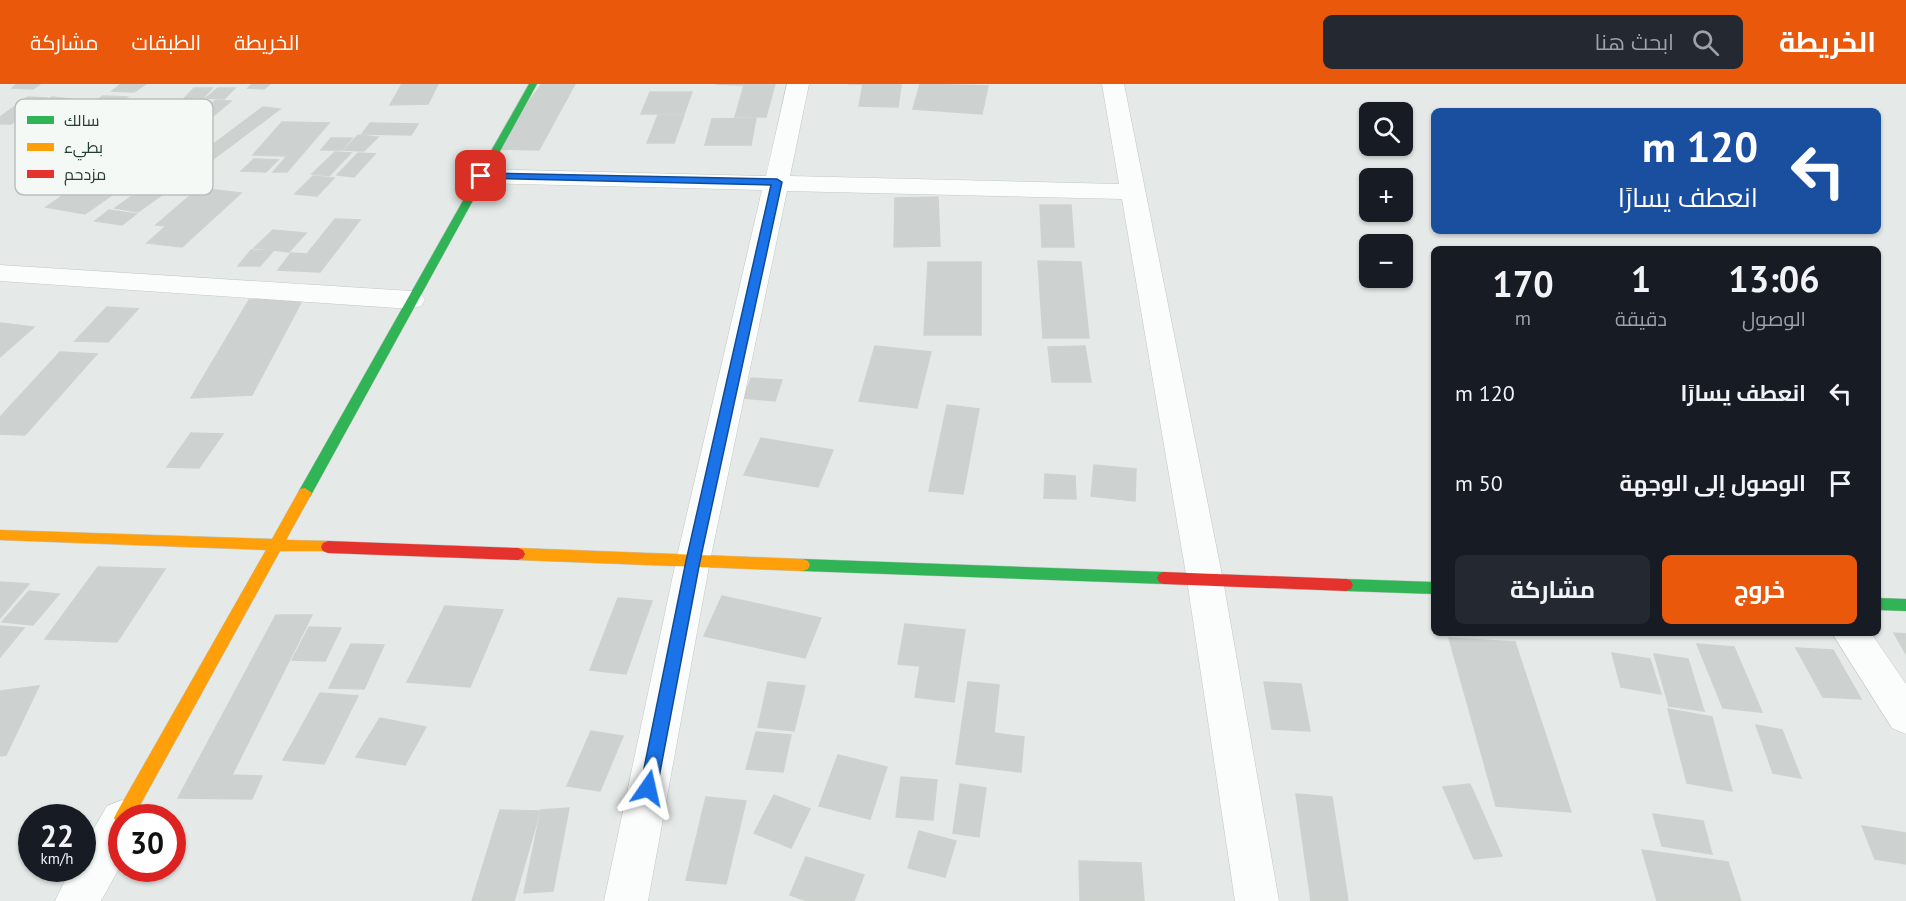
<!DOCTYPE html>
<html lang="ar">
<head>
<meta charset="utf-8">
<style>
	:root { --surface:#171b24; --page:#242831; --text:#f1f3f6; --muted:#9ea1a6; --accent:#ea580c }
	body { margin:0; font-family:"PT Sans",Cairo,sans-serif; background:var(--page); color:var(--text); direction:rtl; height:100vh; display:flex; flex-direction:column; font-size:22px; white-space:nowrap }
	* { box-sizing:border-box; margin:0 }
	p { font-size:20px; color:var(--muted) }
	.icon { flex:none; width:33px; height:33px; fill:none; stroke:currentColor; stroke-width:2; stroke-linecap:round; stroke-linejoin:round }
	.map { position:relative; flex:1; overflow:hidden; direction:ltr }
	.details { position:absolute; left:1431px; top:162px; width:450px; height:390px; display:flex; flex-direction:column; background:var(--surface); border-radius:9px; box-shadow:0 2px 4px #0004; direction:rtl }
	.details>* { flex:none }
	.top-card { position:absolute; left:1431px; top:24px; width:450px; height:126px; border-radius:9px; box-shadow:0 2px 4px #0004; direction:rtl; background:#1a4fa0; color:#fff; overflow:hidden }
	.tools { position:absolute; left:1359px; top:18px; display:grid; gap:12px }
	.tools a { display:grid; place-items:center; width:54px; height:54px; border-radius:9px; background:var(--surface); box-shadow:0 2px 4px #0004; font-size:30px }
	.speed { position:absolute; left:18px; top:720px; display:flex; gap:12px; font-size:30px; font-weight:700; text-align:center }
	.speed>* { display:grid; place-content:center; width:78px; height:78px; border-radius:50%; background:var(--surface); box-shadow:0 2px 4px #0004; line-height:1 }
	.speed small { font-size:15px; font-weight:400 }
	.speed .limit { border:9px solid #d22; background:#fff; color:#111 }
	.pin { position:absolute; display:grid; place-items:center; width:51px; height:51px; color:#fff; margin:-26px; border-radius:12px; box-shadow:0 3px 9px #0006 }
	.me { position:absolute; width:66px; margin:-33px; rotate:11deg; stroke-linejoin:round; filter:drop-shadow(0 0 4px #0008) }
	.turn { display:flex; align-items:center; gap:21px; height:126px; padding:0 24px; font-size:27px }
	.turn .icon { width:78px; height:78px; stroke-width:2.5 }
	.turn b { display:block; font-size:42px; line-height:51px }
	.eta { display:flex; justify-content:space-evenly; align-items:center; height:102px; text-align:center }
	.eta b { font-size:36px; font-weight:700; line-height:42px }
	.button { display:flex; gap:12px; margin-top:auto; padding:12px 24px }
	.button a { flex:1; height:69px; border-radius:9px; background:var(--accent); color:#fff; font-size:24px; font-weight:700; line-height:69px; text-align:center }
	.button a+a { background:var(--page); color:var(--text) }
	ul { padding:0; list-style:none }
	li { display:flex; align-items:center; gap:18px; height:90px; padding:0 24px }
	li div { flex:1 }
	li b { display:block; font-size:22px }
	li em { font-style:normal }
	header { display:flex; align-items:center; gap:36px; box-sizing:border-box; height:84px; padding:0 30px; background:var(--accent); color:#fff }
	header strong { font-size:28px }
	nav { display:flex; gap:33px; margin-inline-start:auto; font-size:21px }
	.search { width:420px; height:54px; background:var(--page); display:flex; align-items:center; gap:15px; box-sizing:border-box; padding:0 21px; border-radius:9px; color:var(--muted); font-size:22px }
	.map>svg:first-child { display:block }
</style>
</head>
<body>
<header>
<strong>الخريطة</strong>
<div class="search"><svg class="icon" aria-label="search" viewBox="0 0 24 24"><circle cx="10" cy="10" r="6"/><path d="M15 15l6 6"/></svg>ابحث هنا</div>
<nav><a>الخريطة</a><a>الطبقات</a><a>مشاركة</a></nav>
</header>
<div class="map">
<svg width="1906" height="817" viewBox="0 0 1906 817">
	<rect width="100%" height="100%" fill="#e5eae8"/>
	<g fill="#cdd1cf" stroke="#ced3d1" stroke-width="1.5">
		<polygon points="17,0 40,0 33,5 12,4"/>
		<polygon points="121,0 146,0 134,8 112,7"/>
		<polygon points="252,0 270,0 264,5 248,4"/>
		<polygon points="402,0 438,0 428,20 390,21"/>
		<polygon points="542,0 575,0 539,66 492,65"/>
		<polygon points="716,0 775,0 766,33 735,33 744,1"/>
		<polygon points="848,0 884,0 901,1 898,23 859,22 863,0"/>
		<polygon points="920,0 988,2 982,30 913,25"/>
		<polygon points="194,4 212,4 199,19 180,19"/>
		<polygon points="218,4 235,4 224,15 206,14"/>
		<polygon points="650,8 692,8 684,30 641,30"/>
		<polygon points="103,12 127,13 117,20 93,19"/>
		<polygon points="28,13 47,14 11,40 0,40 0,33"/>
		<polygon points="52,13 70,15 34,40 16,38"/>
		<polygon points="216,16 231,17 212,33 197,32"/>
		<polygon points="263,23 280,25 208,79 191,77"/>
		<polygon points="658,31 684,31 674,59 647,59"/>
		<polygon points="756,34 751,61 705,61 712,35"/>
		<polygon points="282,38 329,39 287,88 273,88 287,72 253,71"/>
		<polygon points="370,39 418,40 411,51 362,50"/>
		<polygon points="358,51 378,53 364,67 344,66"/>
		<polygon points="331,54 352,54 342,66 321,66"/>
		<polygon points="335,68 351,69 329,92 312,90"/>
		<polygon points="358,69 375,70 354,93 337,91"/>
		<polygon points="254,75 278,76 266,88 241,87"/>
		<polygon points="101,85 139,92 85,130 46,123"/>
		<polygon points="313,92 334,94 317,112 295,110"/>
		<polygon points="199,104 241,109 182,163 147,159 166,142 156,141"/>
		<polygon points="139,107 162,111 138,128 115,124"/>
		<polygon points="938,113 940,162 894,163 895,114"/>
		<polygon points="1040,121 1071,121 1074,163 1042,163"/>
		<polygon points="109,126 136,130 122,141 95,137"/>
		<polygon points="335,135 360,136 320,188 278,186 291,169 307,170"/>
		<polygon points="273,146 306,149 289,168 254,164"/>
		<polygon points="251,166 273,167 260,182 238,182"/>
		<polygon points="1038,177 1081,178 1089,254 1043,254"/>
		<polygon points="928,178 981,178 981,251 924,251"/>
		<polygon points="304,213 252,311 191,314 249,216"/>
		<polygon points="107,223 138,225 108,258 75,257"/>
		<polygon points="0,239 34,243 0,273"/>
		<polygon points="875,262 931,268 917,324 859,317"/>
		<polygon points="1085,262 1091,298 1052,298 1048,263"/>
		<polygon points="60,268 97,270 25,351 0,350 0,333"/>
		<polygon points="751,294 782,296 775,317 744,314"/>
		<polygon points="947,321 979,325 963,410 929,407"/>
		<polygon points="191,349 223,350 199,384 167,383"/>
		<polygon points="761,354 833,366 818,403 744,391"/>
		<polygon points="1094,381 1136,385 1135,417 1091,412"/>
		<polygon points="1045,390 1075,392 1076,415 1044,414"/>
		<polygon points="98,483 165,485 117,558 45,555"/>
		<polygon points="0,498 29,500 0,534"/>
		<polygon points="29,507 59,510 33,541 2,538"/>
		<polygon points="722,512 821,534 805,574 704,552"/>
		<polygon points="618,514 652,517 626,590 590,586"/>
		<polygon points="445,522 503,526 470,603 407,598"/>
		<polygon points="276,531 312,531 232,691 262,692 252,715 178,714"/>
		<polygon points="905,540 965,546 954,618 915,613 920,582 898,580"/>
		<polygon points="0,542 24,544 0,573"/>
		<polygon points="309,543 341,544 325,577 292,576"/>
		<polygon points="1894,549 1906,550 1906,570"/>
		<polygon points="1449,554 1515,558 1571,728 1496,722"/>
		<polygon points="351,560 384,561 364,605 329,604"/>
		<polygon points="1697,560 1734,563 1762,628 1723,624"/>
		<polygon points="1796,564 1833,566 1861,615 1823,613"/>
		<polygon points="1612,569 1650,575 1661,610 1621,603"/>
		<polygon points="1654,570 1688,575 1704,627 1669,622"/>
		<polygon points="768,598 805,602 794,647 758,643"/>
		<polygon points="968,598 999,601 994,649 1024,653 1021,688 956,680"/>
		<polygon points="1264,598 1301,600 1310,647 1272,645"/>
		<polygon points="39,602 6,671 0,672 0,607"/>
		<polygon points="320,609 358,612 324,680 283,676"/>
		<polygon points="1668,625 1712,633 1732,707 1687,699"/>
		<polygon points="380,634 426,643 405,681 356,673"/>
		<polygon points="1756,641 1782,646 1801,694 1773,689"/>
		<polygon points="591,647 623,652 600,707 567,702"/>
		<polygon points="756,648 791,651 783,688 746,685"/>
		<polygon points="838,671 887,683 870,735 819,722"/>
		<polygon points="901,693 937,696 933,736 896,733"/>
		<polygon points="960,700 986,704 979,753 953,749"/>
		<polygon points="1470,700 1502,772 1474,775 1443,703"/>
		<polygon points="1296,710 1332,713 1348,817 1311,817"/>
		<polygon points="774,711 810,725 791,764 754,749"/>
		<polygon points="706,713 746,717 726,800 686,796"/>
		<polygon points="569,724 553,807 524,809 541,726"/>
		<polygon points="500,726 540,727 514,817 472,817"/>
		<polygon points="1653,730 1703,737 1712,770 1662,762"/>
		<polygon points="1862,742 1906,749 1906,780 1875,775"/>
		<polygon points="919,747 956,757 945,793 908,784"/>
		<polygon points="1642,766 1728,778 1741,817 1657,817"/>
		<polygon points="806,773 864,791 854,817 807,817 790,811"/>
		<polygon points="1079,777 1141,779 1144,817 1080,817"/>
	</g>
	<g fill="none" stroke-linecap="round" stroke-linejoin="round">
		<defs>
			<g id="street">
				<polygon points="787,0 809,0 790,92 1119,100 1102,0 1124,0 1223,496 1279,817 1235,817 1187,496 1122,115 787,107 710,477 648,817 604,817 676,477 762,106 481,99 472,97 469,92 472,87 481,85 766,92"/>
				<polygon points="0,181 411,207 421,210 425,216 421,222 411,225 0,197"/>
				<polygon points="1832,549 1871,549 1906,600 1906,650 1892,644"/>
				<polygon points="122,716 137,722 142,734 122,734 122,779 101,817 55,817 71,784 82,784 82,765 107,722"/>
			</g>
			<g id="fast">
				<polygon points="529,0 537,0 310,413 300,413 298,409 300,405"/>
				<polygon points="803,475 1164,488 1169,490 1171,494 1169,498 1164,500 803,487 798,485 796,481 798,477"/>
				<polygon points="1346,495 1434,498 1434,510 1346,507 1341,505 1339,501 1341,497"/>
				<polygon points="1878,514 1906,515 1906,527 1878,526"/>
			</g>
			<g id="slow">
				<polygon points="305,404 312,409 286,456 328,457 333,459 335,463 333,467 280,467 133,734 122,734 122,742 117,740 114,734 117,728 266,466 0,456 0,446 272,455 300,405"/>
				<polygon points="518,464 803,475 808,477 810,481 808,485 803,487 518,476 513,474 511,470 513,466"/>
			</g>
			<g id="jam">
				<polygon points="328,457 518,464 523,466 525,470 523,474 518,476 328,469 323,467 321,463 323,459"/>
				<polygon points="1164,488 1346,495 1351,497 1353,501 1351,505 1346,507 1164,500 1159,498 1157,494 1159,490"/>
			</g>
		</defs>
		<use href="#street" stroke="#c2c7c5" stroke-width="1"/>
		<use href="#fast" stroke="#c1c7c5" stroke-width="1"/>
		<use href="#slow" stroke="#c1c7c5" stroke-width="1"/>
		<use href="#jam" stroke="#c1c7c5" stroke-width="1"/>
		<use href="#street" fill="#fbfcfc" fill-rule="evenodd"/>
		<use href="#fast" fill="#30b455" fill-rule="evenodd"/>
		<use href="#slow" fill="#ff9f0a" fill-rule="evenodd"/>
		<use href="#jam" fill="#e5322d" fill-rule="evenodd"/>
	</g>
	<polygon fill="#1a73e8" stroke="#114b97" stroke-width="1.5" points="481,89 777,95 782,98 700,477 657,704 654,709 648,712 642,709 640,704 686,477 771,101 478,94 478,90"/>
	<rect x="15" y="15" width="198" height="96" rx="9" fill="#f4f9f6" stroke="#b6c1bc" stroke-width="1.5"/>
	<rect x="27" y="32" width="27" height="8" fill="#30b455"/>
	<rect x="27" y="59" width="27" height="8" fill="#ff9f0a"/>
	<rect x="27" y="86" width="27" height="8" fill="#e5322d"/>
	<g font-size="16" fill="#243d35">
		<text x="64" y="42">سالك</text>
		<text x="64" y="69">بطيء</text>
		<text x="64" y="96">مزدحم</text>
	</g>
</svg>
<div class="tools">
<a><svg class="icon" aria-label="search" viewBox="0 0 24 24"><circle cx="10" cy="10" r="6"/><path d="M15 15l6 6"/></svg></a>
<a>+</a>
<a>−</a>
</div>
<div class="speed"><div>22<small>km/h</small></div><div class="limit">30</div></div>
<div class="pin" style="left:481px;top:92px;background:#d93025"><svg class="icon" aria-label="arrive" viewBox="0 0 24 24"><path d="M6 21V4h12l-3 4 3 4H6"/></svg></div>
<svg class="me" style="left:648px;top:704px" viewBox="-20 -20 40 40"><path d="M0-17L14 15 0 8-14 15z" fill="#1a73e8" stroke="#fff" stroke-width="4"/></svg>
<div class="top-card">
<div class="turn"><svg class="icon" aria-label="left" viewBox="0 0 24 24"><path d="M17 20v-9H6M10 6l-5 5 5 5"/></svg><div><b>120 m</b>انعطف يسارًا</div></div>
</div>
<section class="details">
<div class="eta">
<div><b>13:06</b><p>الوصول</p></div>
<div><b>1</b><p>دقيقة</p></div>
<div><b>170</b><p>m</p></div>
</div>
<ul>
<li><svg class="icon" aria-label="left" viewBox="0 0 24 24"><path d="M17 20v-9H6M10 6l-5 5 5 5"/></svg><div><b>انعطف يسارًا</b></div><em>120 m</em></li>
<li><svg class="icon" aria-label="arrive" viewBox="0 0 24 24"><path d="M6 21V4h12l-3 4 3 4H6"/></svg><div><b>الوصول إلى الوجهة</b></div><em>50 m</em></li>
</ul>
<div class="button"><a>خروج</a><a>مشاركة</a></div>
</section>
</div>
</body>
</html>
